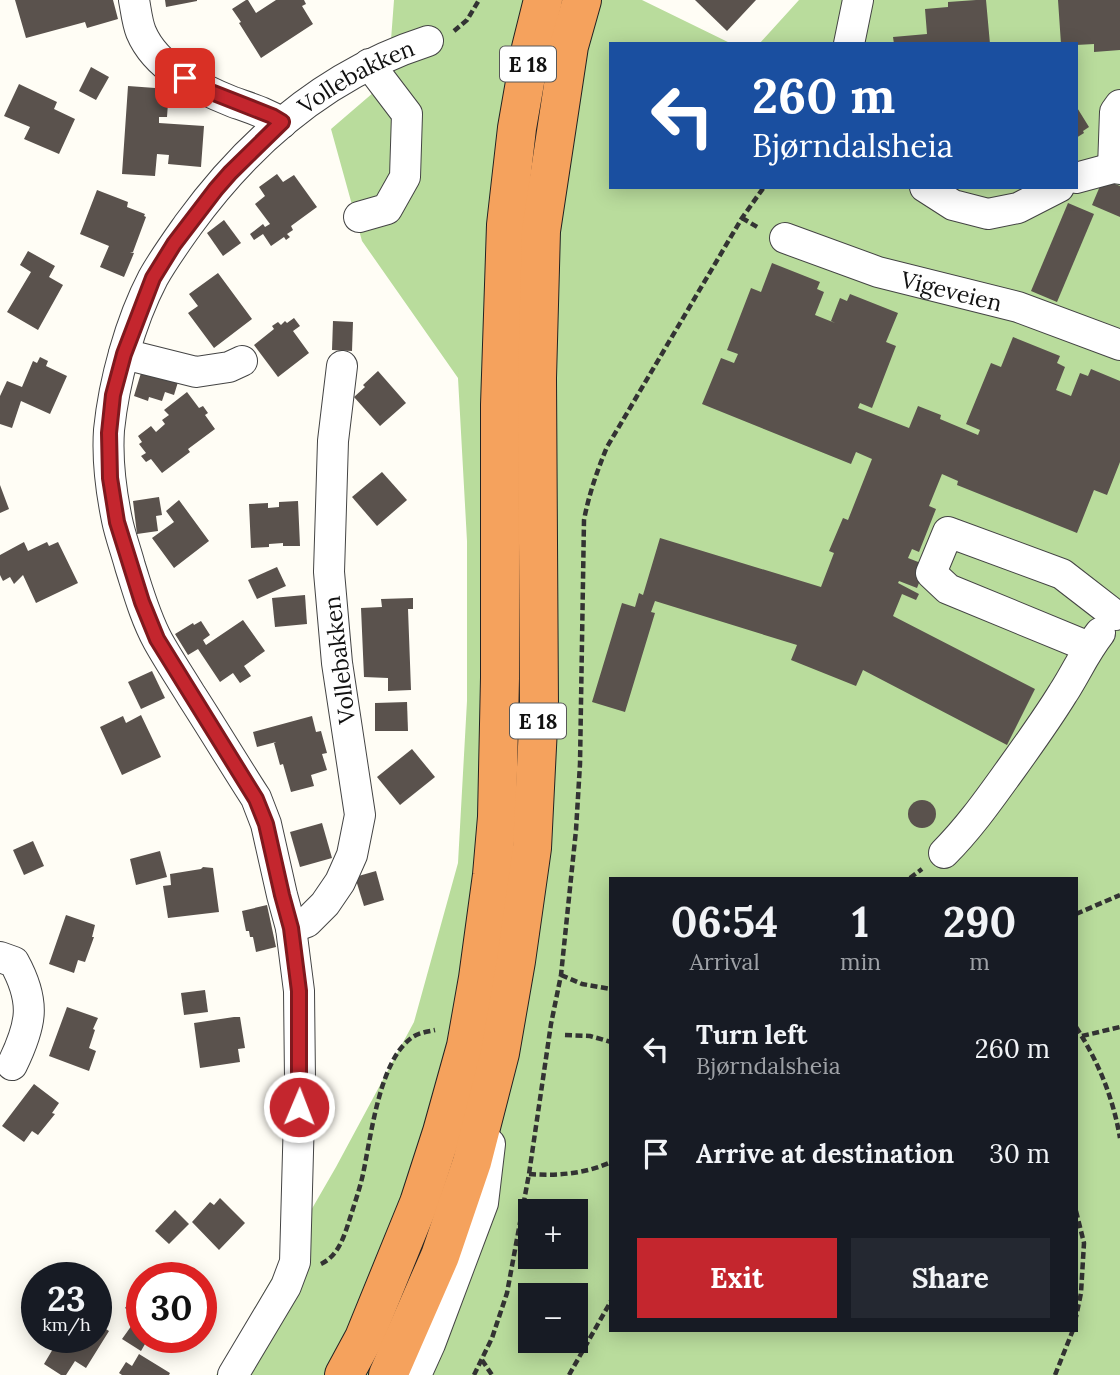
<!DOCTYPE html>
<html lang="en">
<head>
<meta charset="utf-8">
<style>
	:root { --surface:#171b24; --page:#242831; --text:#f1f3f6; --muted:#9ea1a6; --accent:#c4262e }
	body { margin:0; font-family:Lora,serif; background:var(--page); color:var(--text); height:100vh; display:flex; flex-direction:column; font-size:26px; white-space:nowrap }
	* { box-sizing:border-box; margin:0 }
	p { font-size:23px; color:var(--muted) }
	.icon { flex:none; width:38px; height:38px; fill:none; stroke:currentColor; stroke-width:2; stroke-linecap:round; stroke-linejoin:round }
	.map { position:relative; flex:1; overflow:hidden }
	.side { position:absolute; left:609px; top:877px; width:469px; height:455px; display:flex; flex-direction:column; background:var(--surface); border-radius:0px; box-shadow:0 4px 18px #0003 }
	.side>* { flex:none }
	.guide { position:absolute; left:609px; top:42px; width:469px; height:147px; border-radius:0px; box-shadow:0 4px 18px #0003; background:#1a4fa0; color:#fff; overflow:hidden }
	.buttons { position:absolute; left:518px; top:1199px; display:grid; gap:14px }
	.buttons a { display:grid; place-items:center; width:70px; height:70px; border-radius:0px; background:var(--surface); box-shadow:0 4px 18px #0003; font-size:35px }
	.speed { position:absolute; left:21px; top:1262px; display:flex; gap:14px; font-size:35px; font-weight:700; text-align:center }
	.speed>* { display:grid; place-content:center; width:91px; height:91px; border-radius:50%; background:var(--surface); box-shadow:0 4px 18px #0003; line-height:1 }
	.speed small { font-size:18px; font-weight:400 }
	.speed .limit { border:10px solid #d22; background:#fff; color:#111 }
	.pin { position:absolute; display:grid; place-items:center; width:60px; height:60px; color:#fff; margin:-30px; border-radius:14px; box-shadow:0 4px 10px #0006 }
	.me { position:absolute; width:77px; margin:-38px; rotate:1deg; stroke-linejoin:round; filter:drop-shadow(0 0 5px #0008) }
	.turn { display:flex; align-items:center; gap:24px; height:147px; padding:0 28px; font-size:32px }
	.turn .icon { width:91px; height:91px; stroke-width:2.5 }
	.turn b { display:block; font-size:49px; line-height:60px }
	.eta { display:flex; justify-content:space-evenly; align-items:center; height:119px; text-align:center }
	.eta b { font-size:42px; font-weight:700; line-height:49px }
	.button { display:flex; gap:14px; margin-top:auto; padding:14px 28px }
	.button a { flex:1; height:80px; border-radius:0px; background:var(--accent); color:#fff; font-size:28px; font-weight:700; line-height:80px; text-align:center }
	.button a+a { background:var(--page); color:var(--text) }
	ul { padding:0; list-style:none }
	li { display:flex; align-items:center; gap:21px; height:105px; padding:0 28px }
	li div { flex:1 }
	li b { display:block; font-size:26px }
	li em { font-style:normal }
	.map>svg:first-child { display:block }
</style>
</head>
<body>
<div class="map">
<svg width="1120" height="1375" viewBox="0 0 1120 1375">
	<rect width="100%" height="100%" fill="#fffdf5"/>
	<path fill="#b9dc9c" fill-rule="evenodd" d="M394,0H642L732,44H611V187H1076V44H759L799,0H1120V1375H216L336,1167L414,1022L458,863L467,701V541L458,378L362,241L331,129L388,80ZM611,878H1076V1330H611ZM530,1211H576V1256H530ZM530,1295H576V1340H530Z"/>
	<g fill="#5a524d">
		<polygon points="15,0 113,0 118,19 87,28 85,22 26,38"/>
		<polygon points="165,0 197,0 197,1 166,7"/>
		<polygon points="246,0 248,0 256,13 276,0 304,0 306,4 302,6 313,24 261,58 239,23 241,22 232,9"/>
		<polygon points="695,0 756,0 727,31"/>
		<polygon points="976,0 986,0 990,44 894,44 893,37 927,34 925,9 948,7 948,2"/>
		<polygon points="1058,0 1120,0 1120,50 1094,52 1094,44 1076,45 1061,44"/>
		<polygon points="91,67 109,77 96,100 79,91"/>
		<polygon points="19,84 57,102 54,109 75,119 59,154 24,139 30,127 4,116"/>
		<polygon points="128,86 169,89 167,117 159,117 159,123 204,126 201,167 168,164 169,155 157,154 155,176 122,174"/>
		<polygon points="1076,106 1089,127 1083,131 1084,133 1076,138"/>
		<polygon points="277,174 283,182 294,175 317,207 291,226 293,230 287,234 290,237 286,240 284,237 271,246 263,234 254,240 250,234 263,224 265,227 270,224 255,204 265,196 259,187"/>
		<polygon points="1103,179 1120,186 1120,217 1092,205"/>
		<polygon points="97,190 128,202 127,207 145,214 144,216 146,217 133,252 130,252 134,253 124,277 100,267 109,246 80,234"/>
		<polygon points="1068,203 1094,214 1057,302 1031,291"/>
		<polygon points="224,220 241,243 223,256 207,233"/>
		<polygon points="28,251 55,266 49,277 63,285 38,330 7,312 31,272 20,265"/>
		<polygon points="772,263 820,282 817,289 824,292 815,315 835,323 831,321 840,298 847,301 850,294 898,313 886,342 896,346 872,408 860,403 858,408 909,428 918,406 941,415 940,419 978,435 980,430 966,424 991,363 1001,367 1013,337 1060,356 1057,363 1065,367 1056,390 1071,396 1080,373 1088,376 1091,369 1120,381 1120,462 1107,495 1094,490 1077,533 957,485 958,481 942,474 929,506 936,509 919,552 912,549 908,558 926,565 917,588 899,581 898,583 919,594 916,600 902,594 893,616 1035,689 1007,745 863,670 856,686 791,660 797,645 655,601 651,612 655,613 625,712 592,702 622,603 635,607 639,593 643,595 660,538 821,587 834,553 829,551 843,518 848,520 872,459 856,452 851,464 702,404 721,358 734,363 738,354 727,350 751,288 761,292"/>
		<polygon points="218,273 252,319 214,348 188,313 198,306 189,294"/>
		<polygon points="294,318 300,326 293,331 309,353 278,377 254,345 274,329 272,326 278,322 281,325 285,321 287,323"/>
		<polygon points="333,321 353,322 352,351 332,350"/>
		<polygon points="40,357 48,361 46,366 67,376 50,414 21,401 12,428 0,424 0,396 7,381 22,387 33,361 37,363"/>
		<polygon points="378,371 406,403 380,426 354,397 365,387 363,385"/>
		<polygon points="141,373 178,382 174,395 165,392 162,401 149,397 148,401 134,396"/>
		<polygon points="187,392 199,408 203,406 208,413 205,415 215,429 188,449 190,452 162,473 151,459 146,462 141,456 146,453 139,444 142,442 138,436 151,426 156,432 165,424 162,420 169,415 164,410"/>
		<polygon points="382,472 407,500 377,526 352,497"/>
		<polygon points="0,485 9,509 0,513"/>
		<polygon points="159,497 162,515 156,516 158,531 137,534 133,501"/>
		<polygon points="179,500 209,541 174,568 152,538 174,522 166,511"/>
		<polygon points="298,501 300,546 283,546 283,543 269,544 269,547 251,548 249,504 268,503 268,508 279,507 279,502"/>
		<polygon points="24,542 28,551 47,542 49,546 58,542 78,583 36,603 23,575 14,584 10,577 3,581 0,575 0,555"/>
		<polygon points="277,567 286,586 257,599 248,580"/>
		<polygon points="305,595 307,624 275,627 272,598"/>
		<polygon points="413,598 413,609 408,609 411,690 388,691 388,678 364,677 361,608 382,607 381,599"/>
		<polygon points="243,620 265,651 244,666 251,676 240,683 233,673 220,682 198,649 188,655 175,634 193,623 194,625 201,621 210,635 203,640 206,645"/>
		<polygon points="152,671 165,698 141,709 128,682"/>
		<polygon points="407,702 408,731 375,731 375,703"/>
		<polygon points="141,715 161,757 122,775 100,727 123,716 126,723"/>
		<polygon points="312,716 316,732 321,731 327,753 322,754 327,770 311,775 314,786 291,792 283,764 280,765 274,743 276,742 257,747 253,732"/>
		<polygon points="412,749 435,777 400,805 377,777"/>
		<circle cx="922" cy="814" r="14"/>
		<polygon points="322,823 332,858 300,867 290,832"/>
		<polygon points="33,841 44,866 24,875 13,850"/>
		<polygon points="160,851 167,877 136,885 130,859"/>
		<polygon points="203,867 213,868 219,912 168,918 163,886 171,885 170,874 201,869"/>
		<polygon points="376,871 384,900 364,906 355,877"/>
		<polygon points="267,905 276,947 256,952 253,937 250,937 249,931 246,931 242,911"/>
		<polygon points="66,915 95,925 92,937 94,937 85,962 78,960 74,973 49,964"/>
		<polygon points="205,990 208,1012 184,1015 181,993"/>
		<polygon points="67,1007 98,1018 93,1029 95,1030 89,1048 96,1051 89,1071 49,1056"/>
		<polygon points="234,1017 240,1017 245,1048 238,1049 240,1062 200,1068 194,1023"/>
		<polygon points="34,1084 59,1103 52,1113 55,1114 38,1135 32,1131 24,1142 2,1126"/>
		<polygon points="220,1198 245,1223 219,1250 192,1222 210,1202 214,1205"/>
		<polygon points="175,1210 189,1224 169,1244 155,1231"/>
		<polygon points="134,1296 142,1301 142,1312 138,1317 125,1308"/>
		<polygon points="96,1323 109,1331 86,1368 75,1361 66,1375 61,1375 44,1364 60,1337 96,1337"/>
		<polygon points="132,1325 142,1331 142,1337 149,1337 141,1351 122,1339"/>
		<polygon points="139,1354 170,1373 169,1375 122,1375 119,1373 126,1362 132,1366"/>
	</g>
	<g fill="none" stroke-linecap="round" stroke-linejoin="round">
		<defs>
			<g id="minor">
				<path d="M134,0C136,10 137,22 141,32C156,68 198,88 233,102C250,108 267,113 282,123"/>
				<polyline points="849,44 858,0"/>
				<polyline points="1113,168 1115,112 1120,105"/>
				<polyline points="1076,178 1113,168 1120,169"/>
				<polyline points="925,187 953,205 988,214 1018,208 1059,187"/>
				<polyline points="359,217 387,209 405,177 407,114 369,64"/>
				<path id="s1" d="M785,238L878,272L1018,307L1120,345"/>
				<polyline points="124,354 196,372 229,367 242,361"/>
				<polyline points="1089,647 948,589 931,573 948,532 1062,574 1115,615"/>
				<path d="M944,853C970,827 990,798 1011,769C1029,744 1047,719 1063,693C1076,673 1085,652 1100,633"/>
				<polyline points="291,928 307,922 325,904 340,882 352,855 360,815 337,663 329,572 333,441 342,366"/>
				<path d="M0,957L14,962C36,1002 32,1024 12,1065"/>
				<path id="s2" d="M233,1375L286,1286L295,1262L300,1079L299,991L291,928L282,895L266,824L256,798C234,764 213,729 191,695C180,677 168,659 158,641C145,617 138,591 130,566C126,551 120,535 117,520C111,491 107,460 109,430C114,381 130,322 153,278C163,260 176,242 188,225C249,141 328,73 428,41"/>
				<polyline points="416,1375 430,1344 483,1203 490,1144"/>
			</g>
			<g id="highway">
				<polyline points="344,1375 364,1338 419,1203 442,1132 466,1046 478,978 492,875 497,817 500,678 500,405 506,225 517,128 531,48 543,0"/>
				<polyline points="388,1375 440,1256 472,1162 500,1053 516,961 532,848 539,707 537,378 541,231 569,46 582,0"/>
			</g>
		</defs>
		<use href="#minor" stroke="#444" stroke-width="32"/>
		<use href="#highway" stroke="#222" stroke-width="40"/>
		<g stroke="#333" stroke-width="4.5" stroke-dasharray="7 3.5" stroke-linecap="butt">
			<polyline points="454,31 467,20 479,0"/>
			<polyline points="742,218 759,228"/>
			<polyline points="910,878 922,869"/>
			<polyline points="1076,914 1120,895"/>
			<polyline points="561,975 582,984 611,989"/>
			<path d="M1076,1027C1098,1061 1113,1097 1120,1138"/>
			<polyline points="565,1035 590,1036 611,1042"/>
			<polyline points="1082,1036 1120,1027"/>
			<path d="M529,1174C557,1176 585,1174 611,1162"/>
			<polyline points="1076,1211 1084,1243 1081,1293 1076,1317"/>
			<path d="M321,1264C340,1255 345,1233 351,1215C355,1202 360,1188 363,1174C371,1137 379,1063 410,1039C417,1033 426,1032 435,1030"/>
			<polyline points="482,1360 492,1375"/>
			<path d="M474,1375L492,1338L507,1293L529,1174L551,1024L561,975L576,830L580,764L584,520C589,494 597,471 607,447L742,218L764,187"/>
			<polyline points="569,1375 611,1301"/>
			<polyline points="1055,1375 1073,1330"/>
		</g>
		<use href="#minor" stroke="#fff" stroke-width="30"/>
		<use href="#highway" stroke="#f5a25d" stroke-width="38"/>
	</g>
	<g fill="none" stroke-linecap="round" stroke-linejoin="round">
		<defs>
			<polyline id="route" points="185,78 206,90 272,116 282,122 230,173 216,189 174,244 153,278 124,354 113,395 109,433 110,478 117,522 142,602 157,639 256,799 266,824 282,895 291,928 299,991 299,1107"/>
		</defs>
		<use href="#route" stroke="#7f191e" stroke-width="18"/>
		<use href="#route" stroke="#c4262e" stroke-width="12"/>
	</g>
	<g text-anchor="middle" dominant-baseline="central" stroke-width="7" stroke-linejoin="round" paint-order="stroke">
		<g fill="#fff" stroke="#585858" stroke-width="2">
			<rect x="500" y="46.5" width="56" height="35" rx="5"/>
			<rect x="510" y="703.5" width="56" height="35" rx="5"/>
		</g>
		<g font-size="21" font-weight="bold" fill="#111">
			<text x="528" y="64">E 18</text>
			<text x="538" y="721">E 18</text>
		</g>
		<g font-size="23" fill="#111" stroke="#fff">
			<text stroke="none"><textPath href="#s2" startOffset="1452">Vollebakken</textPath></text>
			<text stroke="none"><textPath href="#s1" startOffset="175">Vigeveien</textPath></text>
			<text transform="translate(339 660) rotate(-97)">Vollebakken</text>
		</g>
	</g>
</svg>
<div class="buttons">
<a>+</a>
<a>−</a>
</div>
<div class="speed"><div>23<small>km/h</small></div><div class="limit">30</div></div>
<div class="pin" style="left:185px;top:78px;background:#d93025"><svg class="icon" aria-label="arrive" viewBox="0 0 24 24"><path d="M6 21V4h12l-3 4 3 4H6"/></svg></div>
<svg class="me" style="left:299px;top:1107px" viewBox="-20 -20 40 40"><circle r="17" fill="#c4262e" stroke="#fff" stroke-width="3"/><path d="M0-11L8 9 0 5-8 9z" fill="#fff"/></svg>
<div class="guide">
<div class="turn"><svg class="icon" aria-label="left" viewBox="0 0 24 24"><path d="M17 20v-9H6M10 6l-5 5 5 5"/></svg><div><b>260 m</b>Bjørndalsheia</div></div>
</div>
<section class="side">
<div class="eta">
<div><b>06:54</b><p>Arrival</p></div>
<div><b>1</b><p>min</p></div>
<div><b>290</b><p>m</p></div>
</div>
<ul>
<li><svg class="icon" aria-label="left" viewBox="0 0 24 24"><path d="M17 20v-9H6M10 6l-5 5 5 5"/></svg><div><b>Turn left</b><p>Bjørndalsheia</p></div><em>260 m</em></li>
<li><svg class="icon" aria-label="arrive" viewBox="0 0 24 24"><path d="M6 21V4h12l-3 4 3 4H6"/></svg><div><b>Arrive at destination</b></div><em>30 m</em></li>
</ul>
<div class="button"><a>Exit</a><a>Share</a></div>
</section>
</div>
</body>
</html>
